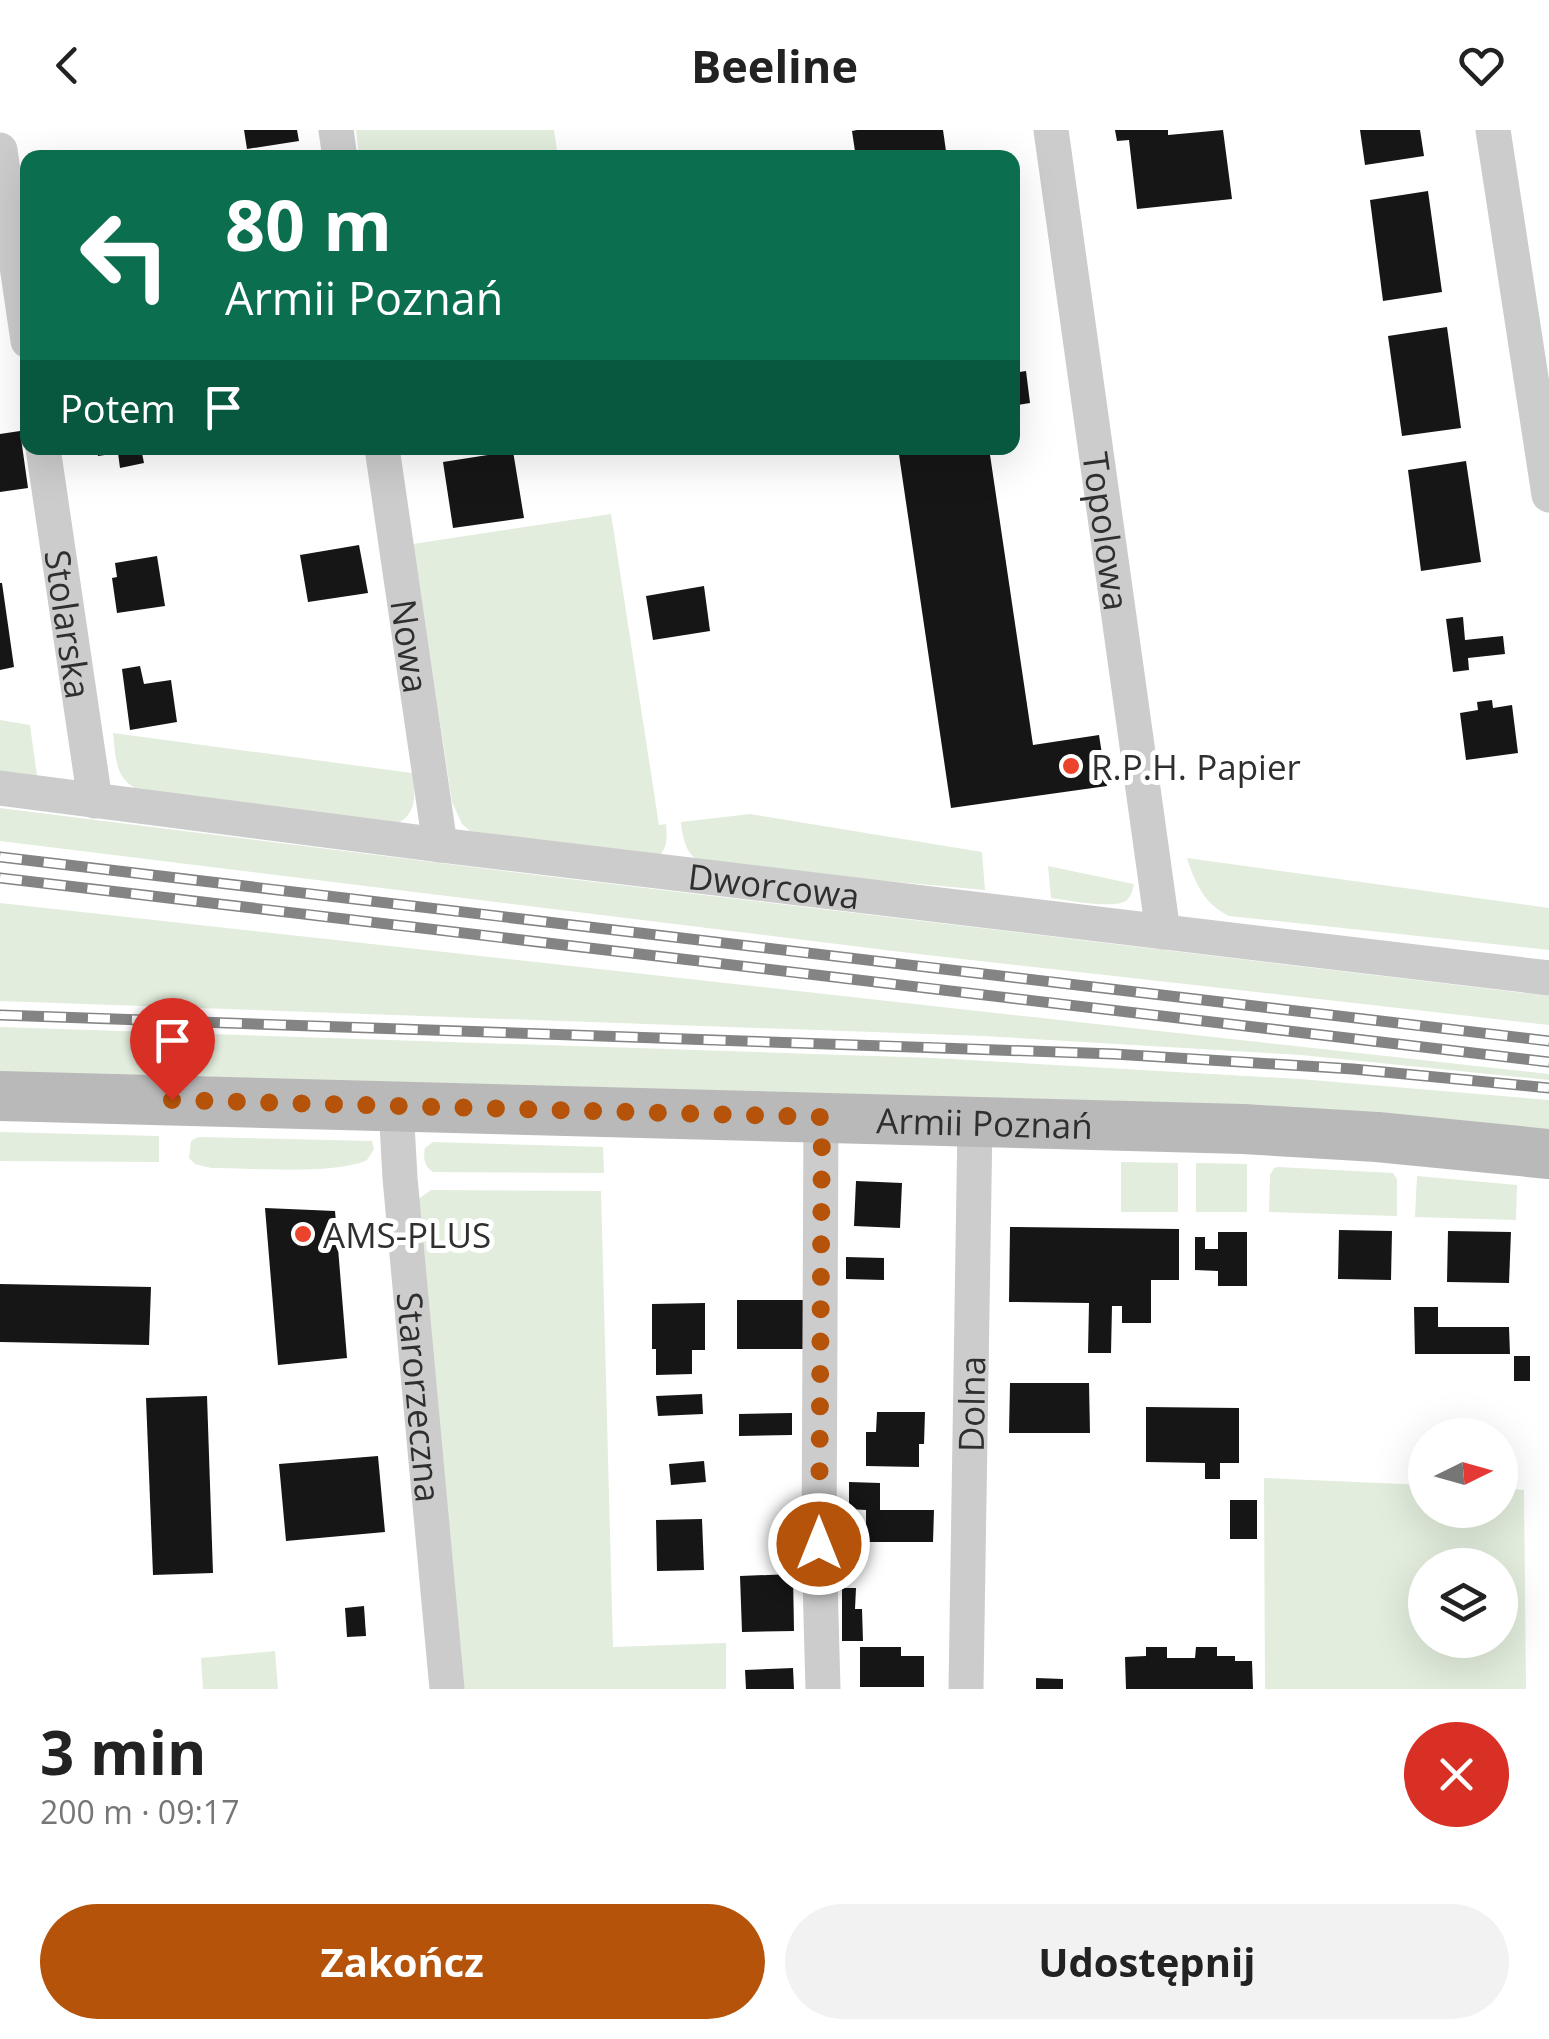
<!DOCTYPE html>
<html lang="pl">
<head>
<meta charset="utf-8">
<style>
	:root { --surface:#fff; --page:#f2f2f2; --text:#222; --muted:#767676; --accent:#b45309 }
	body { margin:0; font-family:"Open Sans",sans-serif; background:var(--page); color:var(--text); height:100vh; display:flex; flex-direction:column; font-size:38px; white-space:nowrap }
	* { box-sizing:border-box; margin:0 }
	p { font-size:32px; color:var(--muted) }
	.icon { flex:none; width:55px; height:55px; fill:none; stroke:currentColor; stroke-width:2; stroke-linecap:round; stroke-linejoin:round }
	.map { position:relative; height:1559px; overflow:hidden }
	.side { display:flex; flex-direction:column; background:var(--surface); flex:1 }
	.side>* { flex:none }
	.hud { position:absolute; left:20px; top:20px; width:1000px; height:305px; border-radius:20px; box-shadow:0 10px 40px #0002; background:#0b6e4f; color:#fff; overflow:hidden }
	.needle { width:65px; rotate:85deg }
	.controls { position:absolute; left:1408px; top:1288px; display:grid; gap:20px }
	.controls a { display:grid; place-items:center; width:110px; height:110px; border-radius:50%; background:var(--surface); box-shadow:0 10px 40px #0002; font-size:50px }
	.pin { position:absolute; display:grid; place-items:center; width:85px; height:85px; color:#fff; margin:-102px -42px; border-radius:50% 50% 50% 0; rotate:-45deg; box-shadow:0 0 10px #0007 }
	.pin .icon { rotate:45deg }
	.me { position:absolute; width:110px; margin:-55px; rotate:0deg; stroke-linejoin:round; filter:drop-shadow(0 0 8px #0008) }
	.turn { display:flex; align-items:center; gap:35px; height:210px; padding:0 40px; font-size:45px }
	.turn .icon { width:130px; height:130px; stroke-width:2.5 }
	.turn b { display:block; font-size:70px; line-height:85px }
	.then { display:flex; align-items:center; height:95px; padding:0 40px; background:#0003; gap:20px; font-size:38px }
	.round { display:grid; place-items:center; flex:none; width:105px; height:105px; border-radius:52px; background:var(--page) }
	.overview { display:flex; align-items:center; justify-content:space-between; height:170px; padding:0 40px }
	h1 { font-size:60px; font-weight:700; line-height:75px }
	.action { display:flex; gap:20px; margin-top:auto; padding:20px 40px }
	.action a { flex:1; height:115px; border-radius:60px; background:var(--accent); color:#fff; font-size:40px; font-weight:700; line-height:115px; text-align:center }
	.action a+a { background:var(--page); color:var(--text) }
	header { display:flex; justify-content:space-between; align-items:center; height:130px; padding:0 40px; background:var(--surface); font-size:45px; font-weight:700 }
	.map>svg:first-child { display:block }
</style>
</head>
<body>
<header><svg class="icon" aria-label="back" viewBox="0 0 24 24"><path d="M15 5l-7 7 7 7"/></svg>Beeline<svg class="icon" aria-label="heart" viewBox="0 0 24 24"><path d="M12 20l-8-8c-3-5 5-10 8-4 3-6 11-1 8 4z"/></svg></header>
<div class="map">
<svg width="1549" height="1559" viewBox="0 0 1549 1559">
	<rect width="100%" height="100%" fill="#fff"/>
	<g fill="#e2eddd" fill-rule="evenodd">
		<polygon points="356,0 554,0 558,27 359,27"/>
		<path d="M611,384L659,695L666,694C667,707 668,717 659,726L470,701L462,694L452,672L413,414Z"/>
		<polygon points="0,590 30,595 37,646 0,641"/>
		<path d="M113,603L412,643C415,662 418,683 398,693L139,660C114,649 116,627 113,603Z"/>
		<polygon points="0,678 528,744 1549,866 1549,895 918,824 0,711"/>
		<path d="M750,684L982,722L985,760L708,735C687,729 683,712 681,692Z"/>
		<path d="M1187,728L1549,778V820L1229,786C1204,774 1195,753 1187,728Z"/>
		<path d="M1048,736L1134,754C1133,759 1131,766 1127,770C1117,780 1066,770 1051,768Z"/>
		<polygon points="0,773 1549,944 1549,950 1301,925 984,906 0,871"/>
		<polygon points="0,897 934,928 1300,949 1549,970 1549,1002 0,946"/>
		<polygon points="0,1002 159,1006 159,1032 0,1031"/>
		<path d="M198,1007L372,1011L374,1019L367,1030C335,1045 249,1038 211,1038L195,1034L189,1028L191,1011Z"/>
		<path d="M433,1012L603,1017L604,1043L433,1042C424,1036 423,1028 425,1018Z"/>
		<polygon points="1121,1032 1178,1033 1178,1082 1121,1082"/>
		<polygon points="1196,1033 1247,1034 1247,1082 1196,1082"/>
		<polygon points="1278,1037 1393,1043 1397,1049 1397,1086 1269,1082 1270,1045 1274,1038"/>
		<polygon points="1417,1046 1517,1055 1516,1090 1415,1087"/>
		<polygon points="431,1060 601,1061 613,1517 726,1513 726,1559 458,1559 417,1070"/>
		<path d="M1264,1348L1425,1355V1380H1500V1358L1524,1360L1526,1559H1265ZM1425,1435H1500V1510H1425Z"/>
		<polygon points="275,1521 278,1559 203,1559 201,1528"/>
	</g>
	<g fill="#161616">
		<polygon points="244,0 297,0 299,11 247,19"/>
		<polygon points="857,0 943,0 947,28 856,28 852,1"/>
		<polygon points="1115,0 1168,0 1168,5 1223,0 1232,69 1137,79 1129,10 1117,11"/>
		<polygon points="1360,0 1420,0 1424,26 1365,35"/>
		<polygon points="1428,61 1442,162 1383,171 1370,70"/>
		<polygon points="1447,197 1461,298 1402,306 1388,206"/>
		<polygon points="1026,241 1030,273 1012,276 1012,243"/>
		<polygon points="20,301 28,358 0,362 0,304"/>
		<polygon points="96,318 141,318 144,333 120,338 118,323 98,326"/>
		<polygon points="898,318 989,318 1033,615 1099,605 1107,656 951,678"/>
		<polygon points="513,321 524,388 453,398 443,332"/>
		<polygon points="1466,331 1481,432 1421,441 1408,340"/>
		<polygon points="359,415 368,463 308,472 300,425"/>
		<polygon points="157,426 165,476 117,483 112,448 117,447 115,433"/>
		<polygon points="0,453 2,453 14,537 0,540"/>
		<polygon points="704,456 710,501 653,510 646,466"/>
		<polygon points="1463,487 1465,510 1503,506 1505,524 1468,528 1469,540 1453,542 1446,489"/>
		<polygon points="140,536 144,554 171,550 177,592 130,600 122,539"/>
		<polygon points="1492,570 1493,578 1512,575 1518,623 1466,630 1460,583 1478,580 1477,572"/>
		<polygon points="856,1051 902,1053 900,1098 854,1096"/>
		<polygon points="265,1078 335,1081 347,1228 278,1235"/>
		<polygon points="1010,1097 1179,1099 1179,1150 1151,1150 1151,1193 1122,1193 1122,1176 1112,1176 1111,1223 1088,1223 1089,1173 1009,1172"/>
		<polygon points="1339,1100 1392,1101 1391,1150 1338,1149"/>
		<polygon points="1448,1101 1511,1102 1509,1153 1447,1152"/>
		<polygon points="1218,1102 1247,1102 1247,1156 1218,1156 1218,1141 1195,1140 1195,1107 1205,1107 1205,1119 1218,1119"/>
		<polygon points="846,1127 884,1128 884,1150 846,1149"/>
		<polygon points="0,1154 151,1157 149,1215 0,1212"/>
		<rect x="737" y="1170" width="67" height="49"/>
		<polygon points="705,1173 705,1220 692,1220 692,1244 656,1245 656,1219 652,1219 652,1174"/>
		<polygon points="1414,1177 1438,1177 1438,1197 1509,1197 1510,1224 1415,1224"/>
		<rect x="1514" y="1226" width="16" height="25"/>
		<polygon points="1010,1253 1089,1253 1090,1303 1009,1303"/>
		<polygon points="702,1264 703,1284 658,1286 656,1266"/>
		<polygon points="207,1266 213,1443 153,1445 146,1268"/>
		<polygon points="1146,1277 1239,1278 1239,1333 1220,1333 1220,1349 1205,1349 1205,1333 1146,1332"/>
		<polygon points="877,1282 925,1282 924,1314 919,1314 919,1337 866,1336 866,1302 876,1302"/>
		<polygon points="792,1283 792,1305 739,1306 739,1284"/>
		<polygon points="378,1326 385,1402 286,1411 279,1334"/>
		<polygon points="704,1331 706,1352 671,1355 669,1334"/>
		<polygon points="849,1352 880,1353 880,1380 934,1380 933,1412 866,1412 866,1380 849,1379"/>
		<rect x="1230" y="1370" width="27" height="39"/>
		<polygon points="702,1389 704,1440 657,1441 656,1390"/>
		<polygon points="793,1444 794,1501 742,1502 740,1446"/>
		<polygon points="842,1458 856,1458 855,1479 862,1479 863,1511 842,1511"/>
		<polygon points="364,1476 366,1506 347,1507 345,1478"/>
		<polygon points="860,1517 901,1517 901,1526 924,1526 924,1557 860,1557"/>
		<polygon points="1146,1517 1167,1517 1167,1528 1195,1528 1196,1517 1217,1517 1217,1526 1235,1526 1235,1531 1252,1531 1253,1559 1126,1559 1125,1527 1146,1526"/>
		<polygon points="793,1538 794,1559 746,1559 745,1540"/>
		<polygon points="1036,1548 1063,1549 1063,1559 1036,1559"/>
	</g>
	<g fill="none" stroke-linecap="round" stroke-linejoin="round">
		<g stroke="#ccc" stroke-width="35">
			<polyline points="336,0 340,28"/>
			<path id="s1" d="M1051,0L1163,802"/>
			<polyline points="1493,0 1549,365"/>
			<polyline points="0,20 28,211"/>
			<path id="s2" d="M43,318L95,671"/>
			<path id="s3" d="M382,318L440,715"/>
			<path id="s4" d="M0,658L440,715L1549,848"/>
			<path id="s5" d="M396,976L400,1048L447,1559"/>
			<polyline points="821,987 819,1414 823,1559"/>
			<path id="s6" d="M966,1559L975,991"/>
		</g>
		<path stroke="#b9b9b9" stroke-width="50" id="s7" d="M0,966L1243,999L1377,1007L1549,1024"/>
		<defs>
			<g id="rail">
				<polyline points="0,727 1549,911"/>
				<polyline points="0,748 1549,932"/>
				<polyline points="0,885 1114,924 1353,939 1549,958"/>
			</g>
		</defs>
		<use href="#rail" stroke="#848484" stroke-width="11"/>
		<use href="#rail" stroke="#fff" stroke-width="8" stroke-dasharray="22" stroke-linecap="butt"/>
	</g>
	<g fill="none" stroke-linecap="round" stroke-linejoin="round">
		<polyline stroke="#b45309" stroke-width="18" stroke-dasharray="0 32.4" points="172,970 822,987 819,1414"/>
	</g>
	<g fill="#ec432c" stroke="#fff" stroke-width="4">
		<circle cx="1071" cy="636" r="10"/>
		<circle cx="303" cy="1104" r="10"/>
	</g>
	<g text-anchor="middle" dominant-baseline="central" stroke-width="10" stroke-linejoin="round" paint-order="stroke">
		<g font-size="35" fill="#2f2f2f" stroke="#fff">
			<text stroke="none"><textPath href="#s1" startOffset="405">Topolowa</textPath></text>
			<text stroke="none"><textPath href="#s2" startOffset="178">Stolarska</textPath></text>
			<text stroke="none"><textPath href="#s3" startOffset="200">Nowa</textPath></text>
			<text stroke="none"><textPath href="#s4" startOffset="780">Dworcowa</textPath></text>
			<text stroke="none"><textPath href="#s7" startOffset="985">Armii Poznań</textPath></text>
			<text stroke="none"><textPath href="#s5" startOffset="292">Starorzeczna</textPath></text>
			<text stroke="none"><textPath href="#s6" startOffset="285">Dolna</textPath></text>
		</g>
		<g font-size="35" fill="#2f2f2f" stroke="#fff" text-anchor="start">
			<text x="1091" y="636">R.P.H. Papier</text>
			<text x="323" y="1104">AMS-PLUS</text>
		</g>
	</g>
</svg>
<div class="controls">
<a><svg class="needle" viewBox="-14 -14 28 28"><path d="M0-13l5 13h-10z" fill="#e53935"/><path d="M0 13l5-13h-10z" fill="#767676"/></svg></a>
<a><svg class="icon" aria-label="layers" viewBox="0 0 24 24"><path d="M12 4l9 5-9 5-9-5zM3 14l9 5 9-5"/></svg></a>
</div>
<div class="pin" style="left:172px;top:970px;background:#d93025"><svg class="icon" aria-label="arrive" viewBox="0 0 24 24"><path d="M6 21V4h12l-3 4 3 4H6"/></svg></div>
<svg class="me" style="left:819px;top:1414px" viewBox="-20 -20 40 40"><circle r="17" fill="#b45309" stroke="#fff" stroke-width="3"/><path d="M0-11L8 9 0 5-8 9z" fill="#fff"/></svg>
<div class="hud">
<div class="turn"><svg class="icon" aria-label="left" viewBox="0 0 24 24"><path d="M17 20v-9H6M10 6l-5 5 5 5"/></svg><div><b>80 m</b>Armii Poznań</div></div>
<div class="then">Potem<svg class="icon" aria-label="arrive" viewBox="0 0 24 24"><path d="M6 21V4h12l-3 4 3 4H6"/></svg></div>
</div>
</div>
<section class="side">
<div class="overview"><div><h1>3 min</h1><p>200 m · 09:17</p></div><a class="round" style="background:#d93025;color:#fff"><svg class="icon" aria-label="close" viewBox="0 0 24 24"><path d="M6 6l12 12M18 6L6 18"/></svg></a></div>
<div class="action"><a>Zakończ</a><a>Udostępnij</a></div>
</section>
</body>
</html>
